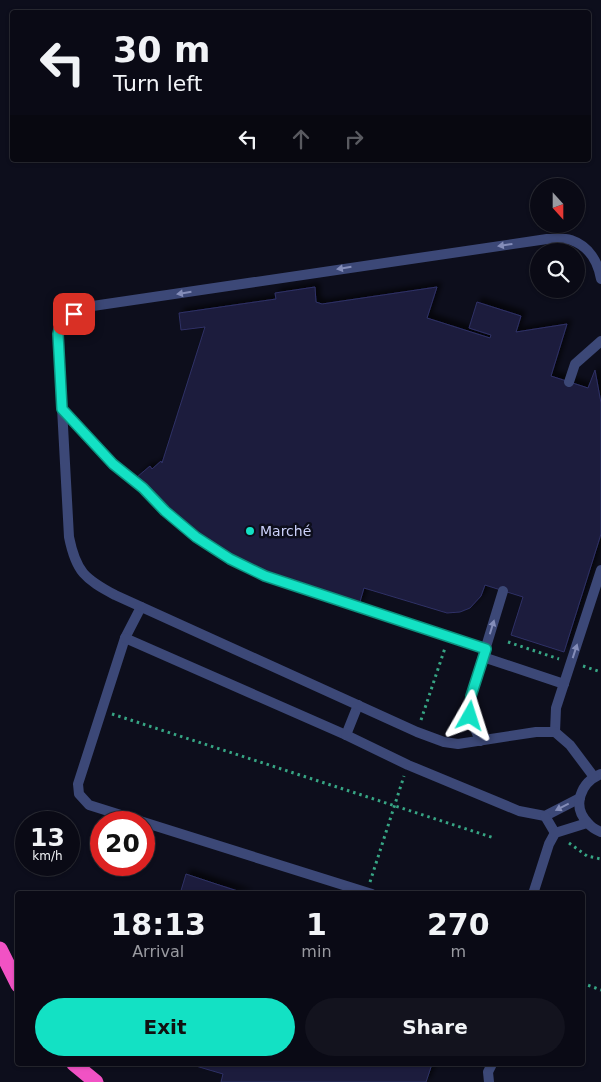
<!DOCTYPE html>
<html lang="en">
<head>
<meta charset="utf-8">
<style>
	:root { --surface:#0a0a15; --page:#13131e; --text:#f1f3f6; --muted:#999aa0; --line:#2a2b34; --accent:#13e1c4 }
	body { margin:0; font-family:"DejaVu Sans",sans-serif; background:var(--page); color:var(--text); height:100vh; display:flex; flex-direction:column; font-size:19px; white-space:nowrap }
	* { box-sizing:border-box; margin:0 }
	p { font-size:16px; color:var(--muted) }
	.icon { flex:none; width:28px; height:28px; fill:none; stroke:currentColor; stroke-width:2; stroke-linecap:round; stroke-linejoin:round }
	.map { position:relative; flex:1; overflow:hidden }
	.side { position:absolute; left:15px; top:891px; width:570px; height:175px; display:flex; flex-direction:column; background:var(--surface); border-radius:5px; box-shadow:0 1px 4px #0004,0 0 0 1px var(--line) }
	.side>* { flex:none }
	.top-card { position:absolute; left:10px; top:10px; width:581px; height:152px; border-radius:5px; box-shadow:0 1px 4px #0004,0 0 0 1px var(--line); background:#0a0a15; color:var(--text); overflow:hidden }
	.needle { width:32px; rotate:159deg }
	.buttons { position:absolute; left:530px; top:178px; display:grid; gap:10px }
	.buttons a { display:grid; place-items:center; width:55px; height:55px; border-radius:50%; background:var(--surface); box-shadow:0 1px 4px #0004,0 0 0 1px var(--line); font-size:25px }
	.speed { position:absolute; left:15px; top:811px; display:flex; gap:10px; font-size:25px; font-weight:700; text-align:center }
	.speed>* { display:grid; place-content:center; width:65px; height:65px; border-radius:50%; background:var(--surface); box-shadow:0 1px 4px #0004,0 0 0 1px var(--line); line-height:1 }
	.speed small { font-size:12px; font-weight:400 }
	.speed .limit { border:8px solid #d22; background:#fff; color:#111 }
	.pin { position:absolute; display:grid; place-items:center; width:42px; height:42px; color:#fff; margin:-21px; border-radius:10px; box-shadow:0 2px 8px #0006 }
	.me { position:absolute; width:55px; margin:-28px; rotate:6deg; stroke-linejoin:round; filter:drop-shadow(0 0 4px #0008) }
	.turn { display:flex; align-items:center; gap:18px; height:105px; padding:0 20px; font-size:22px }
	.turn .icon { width:65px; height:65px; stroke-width:2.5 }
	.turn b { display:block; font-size:35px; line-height:42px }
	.lanes { display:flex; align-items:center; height:48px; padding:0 20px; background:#0003; justify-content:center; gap:25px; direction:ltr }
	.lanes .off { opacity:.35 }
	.eta { display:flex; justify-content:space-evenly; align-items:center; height:85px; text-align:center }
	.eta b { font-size:30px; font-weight:600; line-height:35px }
	.button { display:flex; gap:10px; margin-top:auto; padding:10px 20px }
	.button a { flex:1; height:58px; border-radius:30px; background:var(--accent); color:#111; font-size:20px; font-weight:600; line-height:58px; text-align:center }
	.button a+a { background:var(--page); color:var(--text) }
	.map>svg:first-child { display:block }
</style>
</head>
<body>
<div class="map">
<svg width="601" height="1082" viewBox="0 0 601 1082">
	<defs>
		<filter id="shadow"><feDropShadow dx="4.5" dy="-4.5" stdDeviation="2.5" flood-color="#0009"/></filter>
	</defs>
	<rect width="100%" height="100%" fill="#0d0e1c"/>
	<g fill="#1b1c3c" stroke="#2f3166" filter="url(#shadow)">
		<polygon points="315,287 316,302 322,304 437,287 427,318 490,338 491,335 469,328 477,302 521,316 516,332 567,324 551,376 588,388 595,370 601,403 601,534 564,652 511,635 523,597 485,585 481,596 470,608 460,612 447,613 364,588 359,605 258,571 192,532 137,477 150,466 152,469 161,461 162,463 205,327 181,330 179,313 276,299 275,293"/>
		<polygon points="186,874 216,884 247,894 180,894"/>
		<polygon points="189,1064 432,1064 426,1082 221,1082 223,1074"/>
	</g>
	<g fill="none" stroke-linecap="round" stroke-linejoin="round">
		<g stroke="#37a584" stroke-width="3" stroke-dasharray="2.5 4" stroke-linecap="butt">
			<polyline points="508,642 559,659"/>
			<polyline points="583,666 601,672"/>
			<polyline points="112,714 494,838"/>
			<polyline points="421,720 445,648"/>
			<polyline points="569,843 587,856 601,859"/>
			<polyline points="370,882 404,776"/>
			<polyline points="582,983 601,990"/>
		</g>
		<g stroke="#3c4877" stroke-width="10">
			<polyline points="569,382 575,364 601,341"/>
			<polyline points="62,409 113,464 143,488 165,511 196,537 230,559 265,576 486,649"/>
			<polyline points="141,607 125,638 78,784 79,794 89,805 372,894"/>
			<polyline points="125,638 346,735 408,765 519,811 545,816 580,798"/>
			<polyline points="483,657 564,684"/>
			<polyline points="555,732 556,708 601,570"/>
			<polyline points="346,735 358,705"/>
			<polyline points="480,741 470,716 471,696 503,591"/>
			<path d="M601,774C581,782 571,806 588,823C591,827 596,830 601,832"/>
			<path d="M594,777L570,745L555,732H536L458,744L444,742L417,732L115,595C85,579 76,572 69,537L58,334C61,317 71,315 86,307L547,239C554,239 564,238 571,240C589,246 598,262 601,279"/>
			<polyline points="545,816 555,833"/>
			<polyline points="533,894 549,844 555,833 587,823"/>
			<polyline points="489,1082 488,1072 492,1064"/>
		</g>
		<g stroke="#f152c4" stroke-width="15">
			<polyline points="0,949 18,985"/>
			<polyline points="74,1064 96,1082"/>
		</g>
	</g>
	<defs><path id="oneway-solid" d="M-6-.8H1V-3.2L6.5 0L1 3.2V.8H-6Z" transform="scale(1.25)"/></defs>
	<g fill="#848db9">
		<use href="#oneway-solid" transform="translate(505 245) rotate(172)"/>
		<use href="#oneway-solid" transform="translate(344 268) rotate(171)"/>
		<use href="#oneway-solid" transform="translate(184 293) rotate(171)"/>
		<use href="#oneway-solid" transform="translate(492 627) rotate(-73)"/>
		<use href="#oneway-solid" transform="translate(575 651) rotate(-72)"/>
		<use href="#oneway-solid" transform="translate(562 807) rotate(153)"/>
	</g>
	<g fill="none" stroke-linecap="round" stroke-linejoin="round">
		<defs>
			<path id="route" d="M74,314C64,319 60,323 58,334L62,409L113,464L143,488L165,511L196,537L230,559L265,576L486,649L471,696L470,716"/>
		</defs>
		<use href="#route" stroke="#0c927f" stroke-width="12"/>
		<use href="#route" stroke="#13e1c4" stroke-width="9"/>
	</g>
	<circle fill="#13e1c4" stroke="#0d0e1c" stroke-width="2" cx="250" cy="531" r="5"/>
	<g text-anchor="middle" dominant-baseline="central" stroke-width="5" stroke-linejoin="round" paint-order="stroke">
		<g font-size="14" fill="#cdd2fb" stroke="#0d0e1c" text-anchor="start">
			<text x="260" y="531">Marché</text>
		</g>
	</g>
</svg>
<div class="buttons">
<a><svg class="needle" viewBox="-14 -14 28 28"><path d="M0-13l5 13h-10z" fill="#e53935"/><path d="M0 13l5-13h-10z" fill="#999aa0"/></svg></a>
<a><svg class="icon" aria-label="search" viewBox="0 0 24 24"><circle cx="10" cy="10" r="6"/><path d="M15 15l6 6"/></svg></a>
</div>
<div class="speed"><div>13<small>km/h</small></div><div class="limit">20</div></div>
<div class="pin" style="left:74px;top:314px;background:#d93025"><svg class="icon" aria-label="arrive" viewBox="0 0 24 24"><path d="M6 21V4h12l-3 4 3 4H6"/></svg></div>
<svg class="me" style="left:470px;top:716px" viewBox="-20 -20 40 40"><path d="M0-17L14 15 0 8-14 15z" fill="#13e1c4" stroke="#fff" stroke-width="4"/></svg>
<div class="top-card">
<div class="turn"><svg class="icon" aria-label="left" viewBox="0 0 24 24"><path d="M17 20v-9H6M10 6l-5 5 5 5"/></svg><div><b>30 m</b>Turn left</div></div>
<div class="lanes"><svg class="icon" aria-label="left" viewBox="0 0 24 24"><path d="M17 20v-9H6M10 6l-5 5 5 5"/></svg><svg class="icon off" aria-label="ahead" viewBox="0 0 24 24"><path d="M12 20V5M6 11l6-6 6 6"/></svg><svg class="icon off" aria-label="right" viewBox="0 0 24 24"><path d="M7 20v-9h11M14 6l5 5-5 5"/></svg></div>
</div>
<section class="side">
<div class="eta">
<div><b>18:13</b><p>Arrival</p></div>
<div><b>1</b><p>min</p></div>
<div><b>270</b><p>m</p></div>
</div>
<div class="button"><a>Exit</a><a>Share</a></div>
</section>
</div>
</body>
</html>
